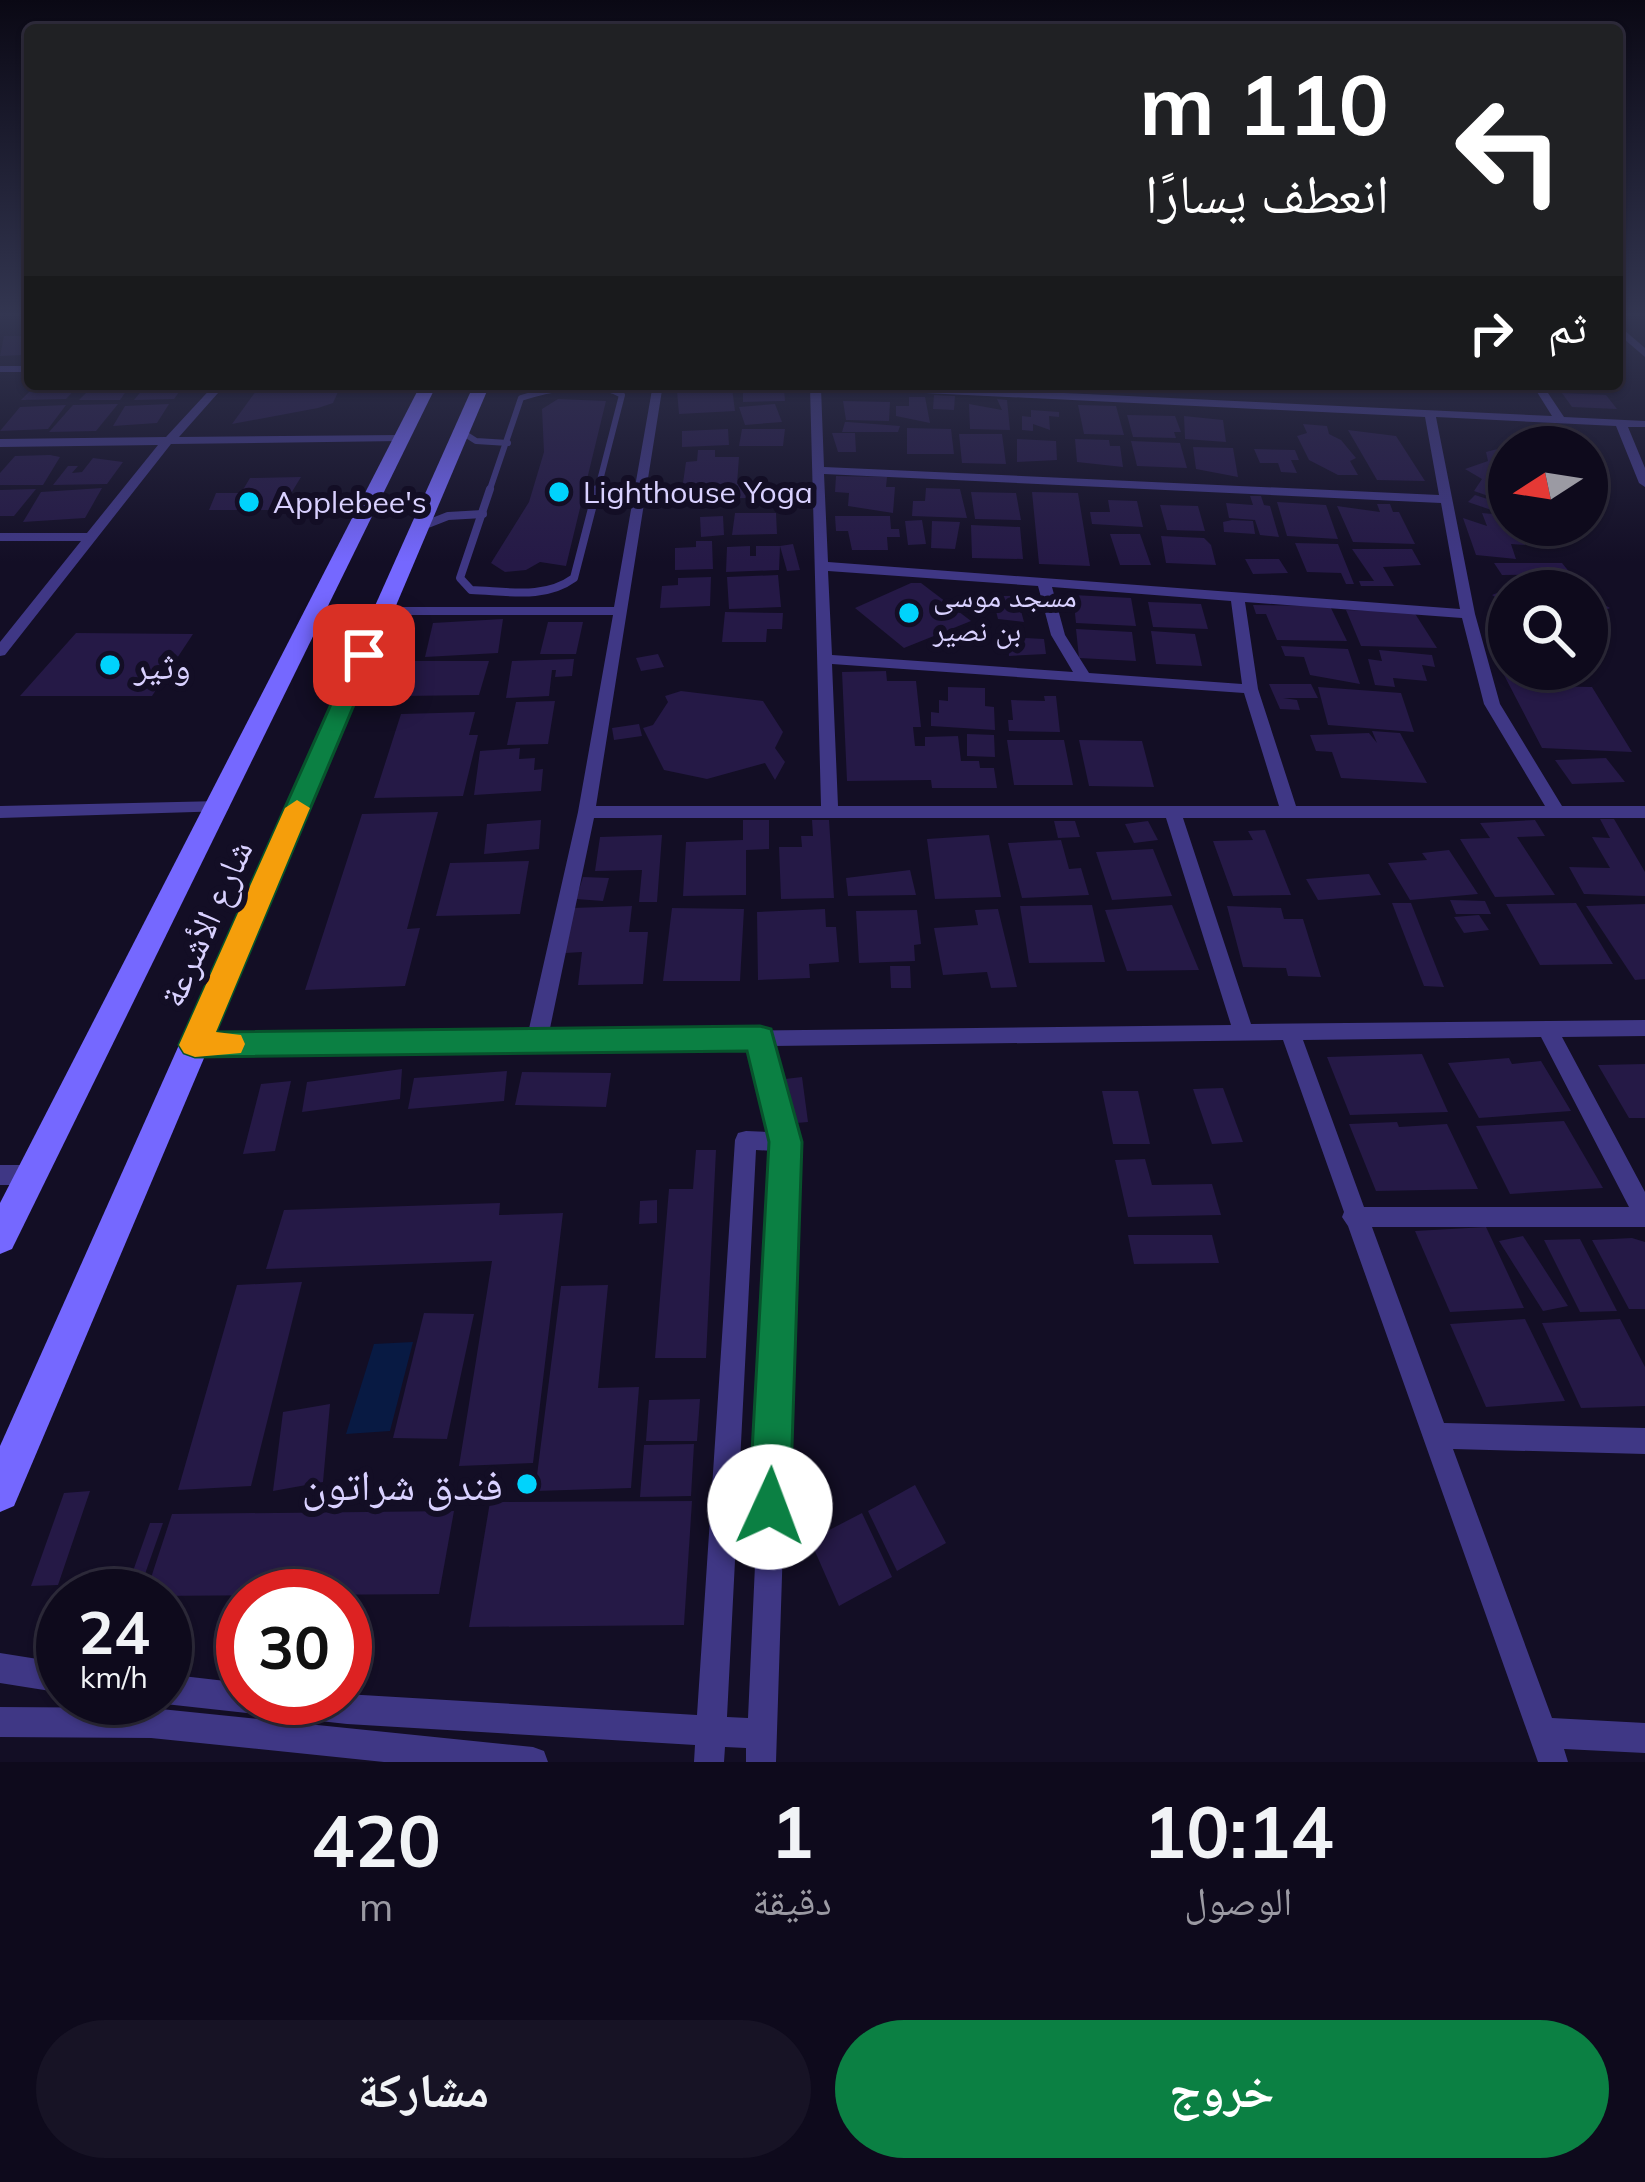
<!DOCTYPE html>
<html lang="ar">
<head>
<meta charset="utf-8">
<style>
	:root { --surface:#0e0a1c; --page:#171325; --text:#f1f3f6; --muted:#9b9aa3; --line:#2e2b3b; --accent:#0b8043 }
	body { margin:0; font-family:Mulish,"Noto Naskh Arabic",sans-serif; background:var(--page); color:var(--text); direction:rtl; height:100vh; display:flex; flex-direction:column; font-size:45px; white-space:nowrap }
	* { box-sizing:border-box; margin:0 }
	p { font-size:39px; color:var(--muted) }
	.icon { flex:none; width:66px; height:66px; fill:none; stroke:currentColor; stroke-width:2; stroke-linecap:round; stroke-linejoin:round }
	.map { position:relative; height:1762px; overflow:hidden; direction:ltr }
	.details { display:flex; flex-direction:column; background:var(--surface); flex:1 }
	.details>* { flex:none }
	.guide { position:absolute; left:24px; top:24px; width:1599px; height:366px; border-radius:12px; box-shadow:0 3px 9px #0004,0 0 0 3px var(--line); direction:rtl; background:#202124; color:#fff; overflow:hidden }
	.needle { width:78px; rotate:258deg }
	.tools { position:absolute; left:1488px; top:426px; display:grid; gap:24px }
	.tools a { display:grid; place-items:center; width:120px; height:120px; border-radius:50%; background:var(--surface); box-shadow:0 3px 9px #0004,0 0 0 3px var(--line); font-size:60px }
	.speed { position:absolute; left:36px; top:1569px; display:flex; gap:24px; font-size:60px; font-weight:700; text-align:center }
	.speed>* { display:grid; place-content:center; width:156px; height:156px; border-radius:50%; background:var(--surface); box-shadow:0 3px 9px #0004,0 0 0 3px var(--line); line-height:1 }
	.speed small { font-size:30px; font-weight:400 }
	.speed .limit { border:18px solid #d22; background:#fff; color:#111 }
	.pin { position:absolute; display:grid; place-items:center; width:102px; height:102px; color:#fff; margin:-51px; border-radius:24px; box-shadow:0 6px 18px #0006 }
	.me { position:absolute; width:132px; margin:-66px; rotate:2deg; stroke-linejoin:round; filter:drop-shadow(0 0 9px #0008) }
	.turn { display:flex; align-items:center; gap:42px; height:252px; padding:0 36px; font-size:54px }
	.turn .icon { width:156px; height:156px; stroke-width:2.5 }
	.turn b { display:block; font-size:84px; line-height:102px }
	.then { display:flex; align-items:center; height:114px; padding:0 36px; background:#0003; gap:24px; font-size:45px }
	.eta { display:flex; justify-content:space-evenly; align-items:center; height:204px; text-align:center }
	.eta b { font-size:72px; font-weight:700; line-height:84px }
	.primary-button { display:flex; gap:24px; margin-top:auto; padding:24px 36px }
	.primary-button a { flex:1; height:138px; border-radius:72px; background:var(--accent); color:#fff; font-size:48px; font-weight:700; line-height:138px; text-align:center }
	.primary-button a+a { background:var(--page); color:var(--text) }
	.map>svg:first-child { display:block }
</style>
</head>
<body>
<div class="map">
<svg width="1645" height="1762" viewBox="0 0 1645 1762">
	<rect width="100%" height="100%" fill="#130e25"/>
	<polygon fill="#081a43" points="413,1342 390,1431 346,1434 374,1344"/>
	<g fill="#251946">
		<polygon points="4,336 30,336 30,348 23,355 0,356"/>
		<polygon points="37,384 80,384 66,399 21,400"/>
		<polygon points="95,384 131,384 120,400 79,400"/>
		<polygon points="147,384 185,384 174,399 134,400"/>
		<polygon points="261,384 317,384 338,392 333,403 318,408 232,424"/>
		<polygon points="732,388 735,411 679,414 677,391"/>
		<polygon points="784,389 785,401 743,402 743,391"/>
		<polygon points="1562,393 1606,395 1617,409 1572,407"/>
		<polygon points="934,395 955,396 954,410 933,409"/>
		<polygon points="909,397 925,397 930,423 896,416 896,406 909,406"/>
		<polygon points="558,399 606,401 566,566 540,562 526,570 505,572 491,563 529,502 544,452 542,409"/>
		<polygon points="997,399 1007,400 1010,430 970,429 969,404 1002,410"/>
		<polygon points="843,401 890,402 889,421 846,420"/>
		<polygon points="118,404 96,431 49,432 73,405"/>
		<polygon points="169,404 157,423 113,426 125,406"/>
		<polygon points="775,404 782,422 745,425 739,407"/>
		<polygon points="66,405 48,429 0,431 20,407"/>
		<polygon points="1078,405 1116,406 1124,435 1084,434"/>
		<polygon points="1031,410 1059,412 1059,417 1049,416 1050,430 1033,424 1033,431 1022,430 1022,416 1031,417"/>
		<polygon points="1127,415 1175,416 1181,432 1174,432 1176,438 1133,437"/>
		<polygon points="1184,416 1223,420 1226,442 1185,439"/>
		<polygon points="845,422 848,422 900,426 898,432 842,432"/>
		<polygon points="1303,424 1327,426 1329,434 1341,440 1356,458 1350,461 1358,475 1338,475 1309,460 1297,436 1307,433"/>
		<polygon points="907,428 951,429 954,454 907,454"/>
		<polygon points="728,429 729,445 682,447 682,431"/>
		<polygon points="742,429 785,429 783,446 739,446"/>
		<polygon points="1348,430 1396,436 1425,481 1377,480"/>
		<polygon points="832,433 855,433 856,452 838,452"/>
		<polygon points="959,434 1002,434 1006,464 962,463"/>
		<polygon points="1017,439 1056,441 1057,460 1017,462"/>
		<polygon points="1075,439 1109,440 1110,446 1120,446 1123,467 1077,462"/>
		<polygon points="1131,441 1180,443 1187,468 1137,466"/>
		<polygon points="1509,446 1509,495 1497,499 1474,491 1482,479 1465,469 1488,461 1486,452"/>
		<polygon points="1193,447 1233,448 1238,477 1196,469"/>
		<polygon points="1254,449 1295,450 1299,460 1291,460 1297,473 1281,472 1278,463 1260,463"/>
		<polygon points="698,450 715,450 715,457 739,457 737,484 752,484 752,498 730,498 730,506 680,504 686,462 697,461"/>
		<polygon points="15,456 50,455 60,457 43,485 0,485 0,473"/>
		<polygon points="93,458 123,462 107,484 53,485 68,466 78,466 72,473 82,472"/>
		<polygon points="836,476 887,477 886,487 895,487 893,513 848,506 849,493 835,492"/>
		<polygon points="301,477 281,510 209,510 216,493 241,493 250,478"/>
		<polygon points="102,488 85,518 23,522 41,492"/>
		<polygon points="926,488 960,489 967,518 912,516 913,501 925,501"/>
		<polygon points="36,489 14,516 0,516 0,490"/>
		<polygon points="971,492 1016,493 1021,520 975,519"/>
		<polygon points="1032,492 1078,493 1090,566 1039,564"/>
		<polygon points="1475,495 1509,506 1509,508 1503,514 1468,502"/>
		<polygon points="1250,496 1261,496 1264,505 1270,506 1279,537 1260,535 1255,520 1229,518 1226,503 1253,505"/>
		<polygon points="1108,500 1137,501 1143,527 1092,524 1090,512 1110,512"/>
		<polygon points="1277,502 1326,505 1338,539 1287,536"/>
		<polygon points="1377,504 1390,504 1393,512 1399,512 1415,544 1353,542 1337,506 1380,512"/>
		<polygon points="1160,505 1198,506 1205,531 1167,530"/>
		<polygon points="735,513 776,513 777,534 732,535"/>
		<polygon points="1482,513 1503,515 1509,525 1517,525 1525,545 1511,544 1516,559 1476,555 1463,518 1487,526"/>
		<polygon points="723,516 724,535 701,537 700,517"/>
		<polygon points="835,516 890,516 891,529 899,529 900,537 887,537 888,550 852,550 848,531 836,531"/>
		<polygon points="922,520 926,544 908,545 905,521"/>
		<polygon points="1232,520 1253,521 1255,534 1224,532 1223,522"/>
		<polygon points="932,521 960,522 955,549 931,548"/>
		<polygon points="971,525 1020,527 1023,559 972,558"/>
		<polygon points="1110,534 1140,534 1151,565 1120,565"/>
		<polygon points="1161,536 1204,538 1211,545 1216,565 1166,563"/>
		<polygon points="696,541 712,541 713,569 675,570 675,548 696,547"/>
		<polygon points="1295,543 1338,544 1354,584 1346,584 1341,573 1307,572"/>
		<polygon points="793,544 800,570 787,571 780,546"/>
		<polygon points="750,546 750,556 756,556 756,546 780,546 779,570 726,572 727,547"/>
		<polygon points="1352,549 1412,549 1421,565 1383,567 1394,586 1361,586 1359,581 1374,581"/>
		<polygon points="1245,559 1279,559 1288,573 1253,574"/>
		<polygon points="1494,563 1562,563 1571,574 1502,575"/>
		<polygon points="778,575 781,607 729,609 727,577"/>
		<polygon points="711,577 710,606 660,608 662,586 678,585 678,578"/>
		<polygon points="1535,578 1550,587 1568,580 1588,591 1509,591 1509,606 1492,595"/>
		<polygon points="911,583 921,583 971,621 904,648 855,608"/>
		<polygon points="1073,595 1131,598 1136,626 1076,623"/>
		<polygon points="1587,595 1610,608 1598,613 1608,619 1587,628"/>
		<polygon points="991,596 1017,596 1024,622 998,619 996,611 991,611"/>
		<polygon points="1148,602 1201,604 1208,629 1153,627"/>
		<polygon points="1253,605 1330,606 1347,641 1277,640 1266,614 1256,614"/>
		<polygon points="1346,610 1414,612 1437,648 1361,646"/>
		<polygon points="725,612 783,613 782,629 767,629 766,642 722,642"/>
		<polygon points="503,619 498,653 425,657 433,623"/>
		<polygon points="548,622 583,622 576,654 540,654"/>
		<polygon points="1076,629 1132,632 1136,661 1079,658"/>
		<polygon points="1151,631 1195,634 1202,666 1156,664"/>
		<polygon points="76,633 193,634 152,696 20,696"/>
		<polygon points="1008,637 1044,639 1046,654 1009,656"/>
		<polygon points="1281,646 1348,649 1360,684 1310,675 1304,657 1285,656"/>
		<polygon points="1379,650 1432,655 1435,667 1422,665 1427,681 1393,678 1395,687 1375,685 1368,659 1382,661"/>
		<polygon points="1495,650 1509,652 1509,669 1545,669 1548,677 1502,672"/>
		<polygon points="658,654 664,667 641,671 636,658"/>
		<polygon points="574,659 572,676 555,677 556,670 552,670 549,696 506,698 512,661"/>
		<polygon points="415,661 489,661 479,695 403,696"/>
		<polygon points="886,671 887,681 916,681 921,727 913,727 915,746 925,746 925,737 958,736 961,761 979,761 980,768 994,768 997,788 932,788 931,780 847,781 842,672"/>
		<polygon points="1504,675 1531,677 1537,686 1592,687 1632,752 1542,748"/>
		<polygon points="1269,684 1311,684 1318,698 1283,698 1297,700 1300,710 1280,709"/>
		<polygon points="948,687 985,688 985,706 994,707 995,730 931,726 931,712 939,713 939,700 948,701"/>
		<polygon points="1318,687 1401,693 1414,732 1328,725"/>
		<polygon points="681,691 763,701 783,732 775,748 785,762 775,780 765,763 707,779 664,770 643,728 653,725 668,702 665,696"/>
		<polygon points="1044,696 1056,696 1060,732 1009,731 1008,720 1013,720 1011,700 1045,701"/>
		<polygon points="555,701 548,744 507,745 516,702"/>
		<polygon points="475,712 469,735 478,735 463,796 374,798 401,714"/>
		<polygon points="639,724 642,736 614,740 612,728"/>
		<polygon points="1372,731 1400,733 1427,783 1341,778 1332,752 1316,751 1310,735 1369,733 1377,743"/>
		<polygon points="967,734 994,735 995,757 967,756"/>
		<polygon points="1007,740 1064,740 1073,785 1014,785"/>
		<polygon points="1079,740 1142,741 1154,787 1089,786"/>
		<polygon points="520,748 519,759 535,758 534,770 543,769 541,791 474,795 480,751"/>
		<polygon points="1606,758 1625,782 1572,784 1555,760"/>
		<polygon points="438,812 407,929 420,928 405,986 305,990 362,814"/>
		<polygon points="1600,819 1614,819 1645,872 1645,896 1584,894 1569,867 1610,868 1592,837 1610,838"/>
		<polygon points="541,820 539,849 484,854 487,824"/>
		<polygon points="743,820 769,820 769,849 746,850 746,895 683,896 686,842 743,840"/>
		<polygon points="812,820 829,820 834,898 781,899 779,847 802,847 801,836 813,836"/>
		<polygon points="1535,820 1545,836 1517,837 1555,895 1495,897 1460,839 1490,838 1480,823"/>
		<polygon points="1054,821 1075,821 1080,837 1058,838"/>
		<polygon points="1148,821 1158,840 1134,843 1125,824"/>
		<polygon points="1265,830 1291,895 1233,896 1213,841 1253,840 1248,831"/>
		<polygon points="662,835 657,902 639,902 642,870 595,871 600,837"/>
		<polygon points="989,835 1001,897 935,899 927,839"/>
		<polygon points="1061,840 1069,869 1081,868 1089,895 1022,898 1008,843"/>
		<polygon points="1153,849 1172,896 1112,900 1096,852"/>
		<polygon points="1449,850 1478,894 1410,900 1388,863 1427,860 1422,853"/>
		<polygon points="529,861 520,914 436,916 450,863"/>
		<polygon points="910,870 916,895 848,896 846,878"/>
		<polygon points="1369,874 1381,895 1318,900 1306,879"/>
		<polygon points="583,877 609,878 603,901 576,899"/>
		<polygon points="1450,900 1485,901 1491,914 1456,914"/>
		<polygon points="1392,903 1411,903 1444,987 1424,986"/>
		<polygon points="1576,903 1613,964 1540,965 1506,904"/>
		<polygon points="1645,904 1645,979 1635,980 1586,906"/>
		<polygon points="1092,905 1105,962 1029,963 1020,906"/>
		<polygon points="1172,905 1199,970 1127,971 1105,910"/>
		<polygon points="632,906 629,932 648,932 643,984 578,985 582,952 565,953 572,908"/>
		<polygon points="1227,906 1281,908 1284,919 1303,919 1321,977 1288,976 1286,968 1243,967"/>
		<polygon points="672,908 744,909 740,981 663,981"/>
		<polygon points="825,909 826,927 836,927 839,962 809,964 810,978 758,980 757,912"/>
		<polygon points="998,909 1017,987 991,988 987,972 943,975 934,928 978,925 975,910"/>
		<polygon points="917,910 921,944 914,945 915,961 859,963 856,911"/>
		<polygon points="1479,915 1489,930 1464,933 1454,917"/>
		<polygon points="890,966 910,966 911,988 891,988"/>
		<polygon points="1422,1054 1448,1112 1350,1115 1327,1057"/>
		<polygon points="1509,1058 1512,1064 1541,1061 1571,1111 1479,1118 1448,1063"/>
		<polygon points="1645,1064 1645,1118 1629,1118 1598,1065"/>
		<polygon points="402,1069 400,1099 302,1112 307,1082"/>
		<polygon points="507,1071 504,1101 408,1109 414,1078"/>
		<polygon points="522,1072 611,1073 606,1107 515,1105"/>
		<polygon points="802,1077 808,1122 772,1125 768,1081"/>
		<polygon points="291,1081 275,1151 243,1154 261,1084"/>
		<polygon points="1223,1088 1243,1142 1212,1144 1193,1089"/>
		<polygon points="1102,1091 1138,1091 1150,1144 1113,1144"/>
		<polygon points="1564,1121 1603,1188 1510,1194 1476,1126"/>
		<polygon points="1397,1122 1399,1127 1447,1124 1478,1189 1376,1191 1349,1124"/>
		<polygon points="696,1150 716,1150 706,1358 655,1358 669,1189 693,1189"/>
		<polygon points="1145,1159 1152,1185 1212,1184 1221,1215 1128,1217 1115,1160"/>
		<polygon points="657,1200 657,1223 639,1224 640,1201"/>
		<polygon points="500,1203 499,1215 563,1213 533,1463 459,1466 492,1261 266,1269 284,1210"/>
		<polygon points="1486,1227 1524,1308 1450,1312 1415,1231"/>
		<polygon points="1128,1235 1212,1235 1219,1263 1134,1264"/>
		<polygon points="1523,1236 1568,1306 1543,1311 1499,1241"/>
		<polygon points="1632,1238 1645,1242 1645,1309 1629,1309 1592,1240"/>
		<polygon points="1580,1239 1617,1311 1580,1312 1544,1240"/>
		<polygon points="302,1282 251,1486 178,1490 237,1285"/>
		<polygon points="608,1285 598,1388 639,1387 631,1488 535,1491 561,1286"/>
		<polygon points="424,1313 474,1314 447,1439 393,1438"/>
		<polygon points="1525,1319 1565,1401 1486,1407 1450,1324"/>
		<polygon points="1620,1319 1645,1367 1645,1406 1581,1408 1542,1323"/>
		<polygon points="700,1399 697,1441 646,1441 649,1400"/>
		<polygon points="330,1404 323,1482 273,1491 283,1412"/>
		<polygon points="694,1444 691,1496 640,1497 644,1445"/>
		<polygon points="915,1485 946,1543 897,1571 868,1511"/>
		<polygon points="90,1491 58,1585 31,1586 64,1493"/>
		<polygon points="692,1501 684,1625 469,1627 490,1502"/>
		<polygon points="454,1511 439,1594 145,1596 172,1514"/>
		<polygon points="862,1513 892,1577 839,1606 810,1540"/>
		<polygon points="150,1523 163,1523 139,1591 126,1591"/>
	</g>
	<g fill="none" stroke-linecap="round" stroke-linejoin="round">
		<g stroke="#3f3785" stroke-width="6">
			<polyline points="462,432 476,441 508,443"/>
			<path d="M489,492L521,398C549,389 596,379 622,395L597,492"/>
		</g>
		<g stroke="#3f3785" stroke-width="8">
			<path d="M490,489L460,578L471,590C506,591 544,600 574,578L597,489"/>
			<polyline points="425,525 448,516 483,514"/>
		</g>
		<g fill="#3f3785" fill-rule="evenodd">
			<polygon points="1617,324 1645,348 1645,357 1617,333"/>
			<rect x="0" y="366" width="30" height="6"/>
			<polygon points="215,384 226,384 179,437 401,435 407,438 401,441 171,444 5,655 0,656 0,642 81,541 0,541 0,533 87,533 158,445 0,447 0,439 166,437"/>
			<path d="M653,384H663L596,806H821L810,387L802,384H876L1552,416L1532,384H1542L1564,417L1645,421V427H1628L1645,468V487L1639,483L1616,426L1436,417L1475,614L1500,704L1562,806H1645V818H1183L1251,1024L1645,1020V1036L1562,1037L1645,1192V1227H1372L1444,1423L1645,1428V1454L1453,1449L1552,1718L1645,1723V1753L1564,1749L1568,1762H1538L1348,1226L1342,1217L1344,1212L1283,1040L772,1046L796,1142L776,1762H746V1748L725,1747L724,1762H694L695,1745L347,1724L165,1704L155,1699L165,1698V1674L243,1683V1698H345V1694L697,1715L735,1140L738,1133L746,1131L771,1132L752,1047L195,1053L188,1051L185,1045L188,1039L195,1037L528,1033L578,812L613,615H383L376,611L383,607H614ZM821,388L1425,417L1439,495L824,467ZM824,474L1441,503L1460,609L828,562ZM828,571L1038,586L1051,635L1073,672L832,655ZM1052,587L1231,601L1242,684L1089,673L1065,635ZM1245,602L1462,618L1484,704L1545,806H1296L1258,689ZM832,664L1244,693L1279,806H838ZM594,818H1166L1231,1025L549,1033ZM1541,1037L1629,1207H1364L1303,1040ZM756,1150L774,1151L748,1718L727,1717Z"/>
			<polygon points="221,801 227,803 229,807 227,811 0,818 0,806"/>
			<polygon points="0,1165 32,1165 40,1168 43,1175 40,1182 32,1185 0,1185"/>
			<polygon points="0,1653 63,1663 63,1693 0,1683"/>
			<polygon points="0,1707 151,1708 533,1747 544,1751 548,1762 384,1762 151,1738 0,1737"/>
		</g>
		<g fill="#7568ff" fill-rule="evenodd">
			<polygon points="421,384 437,384 12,1249 0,1254 0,1203"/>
			<polygon points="474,384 490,384 14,1506 0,1512 0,1446"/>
		</g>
	</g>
	<linearGradient id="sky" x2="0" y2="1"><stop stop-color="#0a0814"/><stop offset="0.56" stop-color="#333651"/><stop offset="1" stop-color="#333651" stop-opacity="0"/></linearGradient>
	<rect width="1645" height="562" fill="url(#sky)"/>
	<polygon fill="#0b8043" stroke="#07532c" stroke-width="3" points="364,648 375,655 216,1032 760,1026 771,1029 802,1142 790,1507 784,1521 770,1527 755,1521 749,1507 769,1142 747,1051 195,1057 184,1053 179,1045 353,655"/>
	<polygon fill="#f59e0b" points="297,800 310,808 216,1032 241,1035 245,1044 241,1053 195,1057 184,1053 179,1045 285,808"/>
	<g fill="#00d3fc" stroke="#130e25" stroke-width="4.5">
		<circle cx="559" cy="492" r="12"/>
		<circle cx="249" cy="502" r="12"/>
		<circle cx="909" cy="613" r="12"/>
		<circle cx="110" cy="665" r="12"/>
		<circle cx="527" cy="1484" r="12"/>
	</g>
	<g text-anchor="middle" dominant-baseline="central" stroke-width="12" stroke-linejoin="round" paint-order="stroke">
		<g font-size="30" fill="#d9d1ff" stroke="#130e25" text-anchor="start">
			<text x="583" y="492">Lighthouse Yoga</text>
			<text x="273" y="502">Applebee's</text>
			<text x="933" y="596">مسجد موسى<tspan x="933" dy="34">بن نصير</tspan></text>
		</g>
		<g font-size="36" fill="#d9d1ff" stroke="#130e25" text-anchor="start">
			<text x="134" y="665">وثير</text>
		</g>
		<g font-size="36" fill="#d9d1ff" stroke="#130e25">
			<text transform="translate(205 923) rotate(-66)">شارع الأشرعة</text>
		</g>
		<g font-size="42" fill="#d9d1ff" stroke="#130e25" text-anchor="end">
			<text x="503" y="1484">فندق شراتون</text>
		</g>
	</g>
</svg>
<div class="tools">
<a><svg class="needle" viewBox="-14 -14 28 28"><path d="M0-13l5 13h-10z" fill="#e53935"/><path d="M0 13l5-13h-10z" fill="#9b9aa3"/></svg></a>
<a><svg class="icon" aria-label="search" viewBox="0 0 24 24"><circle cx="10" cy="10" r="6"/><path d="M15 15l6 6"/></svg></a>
</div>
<div class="speed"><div>24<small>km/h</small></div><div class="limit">30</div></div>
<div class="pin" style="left:364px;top:655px;background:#d93025"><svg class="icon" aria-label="arrive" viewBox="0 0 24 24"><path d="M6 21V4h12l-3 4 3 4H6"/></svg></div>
<svg class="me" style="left:770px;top:1507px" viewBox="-20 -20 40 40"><circle r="19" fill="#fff"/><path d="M0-13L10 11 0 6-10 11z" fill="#0b8043"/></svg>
<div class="guide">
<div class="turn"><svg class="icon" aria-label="left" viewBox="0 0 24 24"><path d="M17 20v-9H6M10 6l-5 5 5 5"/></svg><div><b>110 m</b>انعطف يسارًا</div></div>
<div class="then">ثم<svg class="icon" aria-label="right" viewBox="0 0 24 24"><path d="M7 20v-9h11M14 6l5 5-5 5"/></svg></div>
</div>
</div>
<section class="details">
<div class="eta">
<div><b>10:14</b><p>الوصول</p></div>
<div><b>1</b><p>دقيقة</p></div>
<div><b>420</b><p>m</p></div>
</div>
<div class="primary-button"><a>خروج</a><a>مشاركة</a></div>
</section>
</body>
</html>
